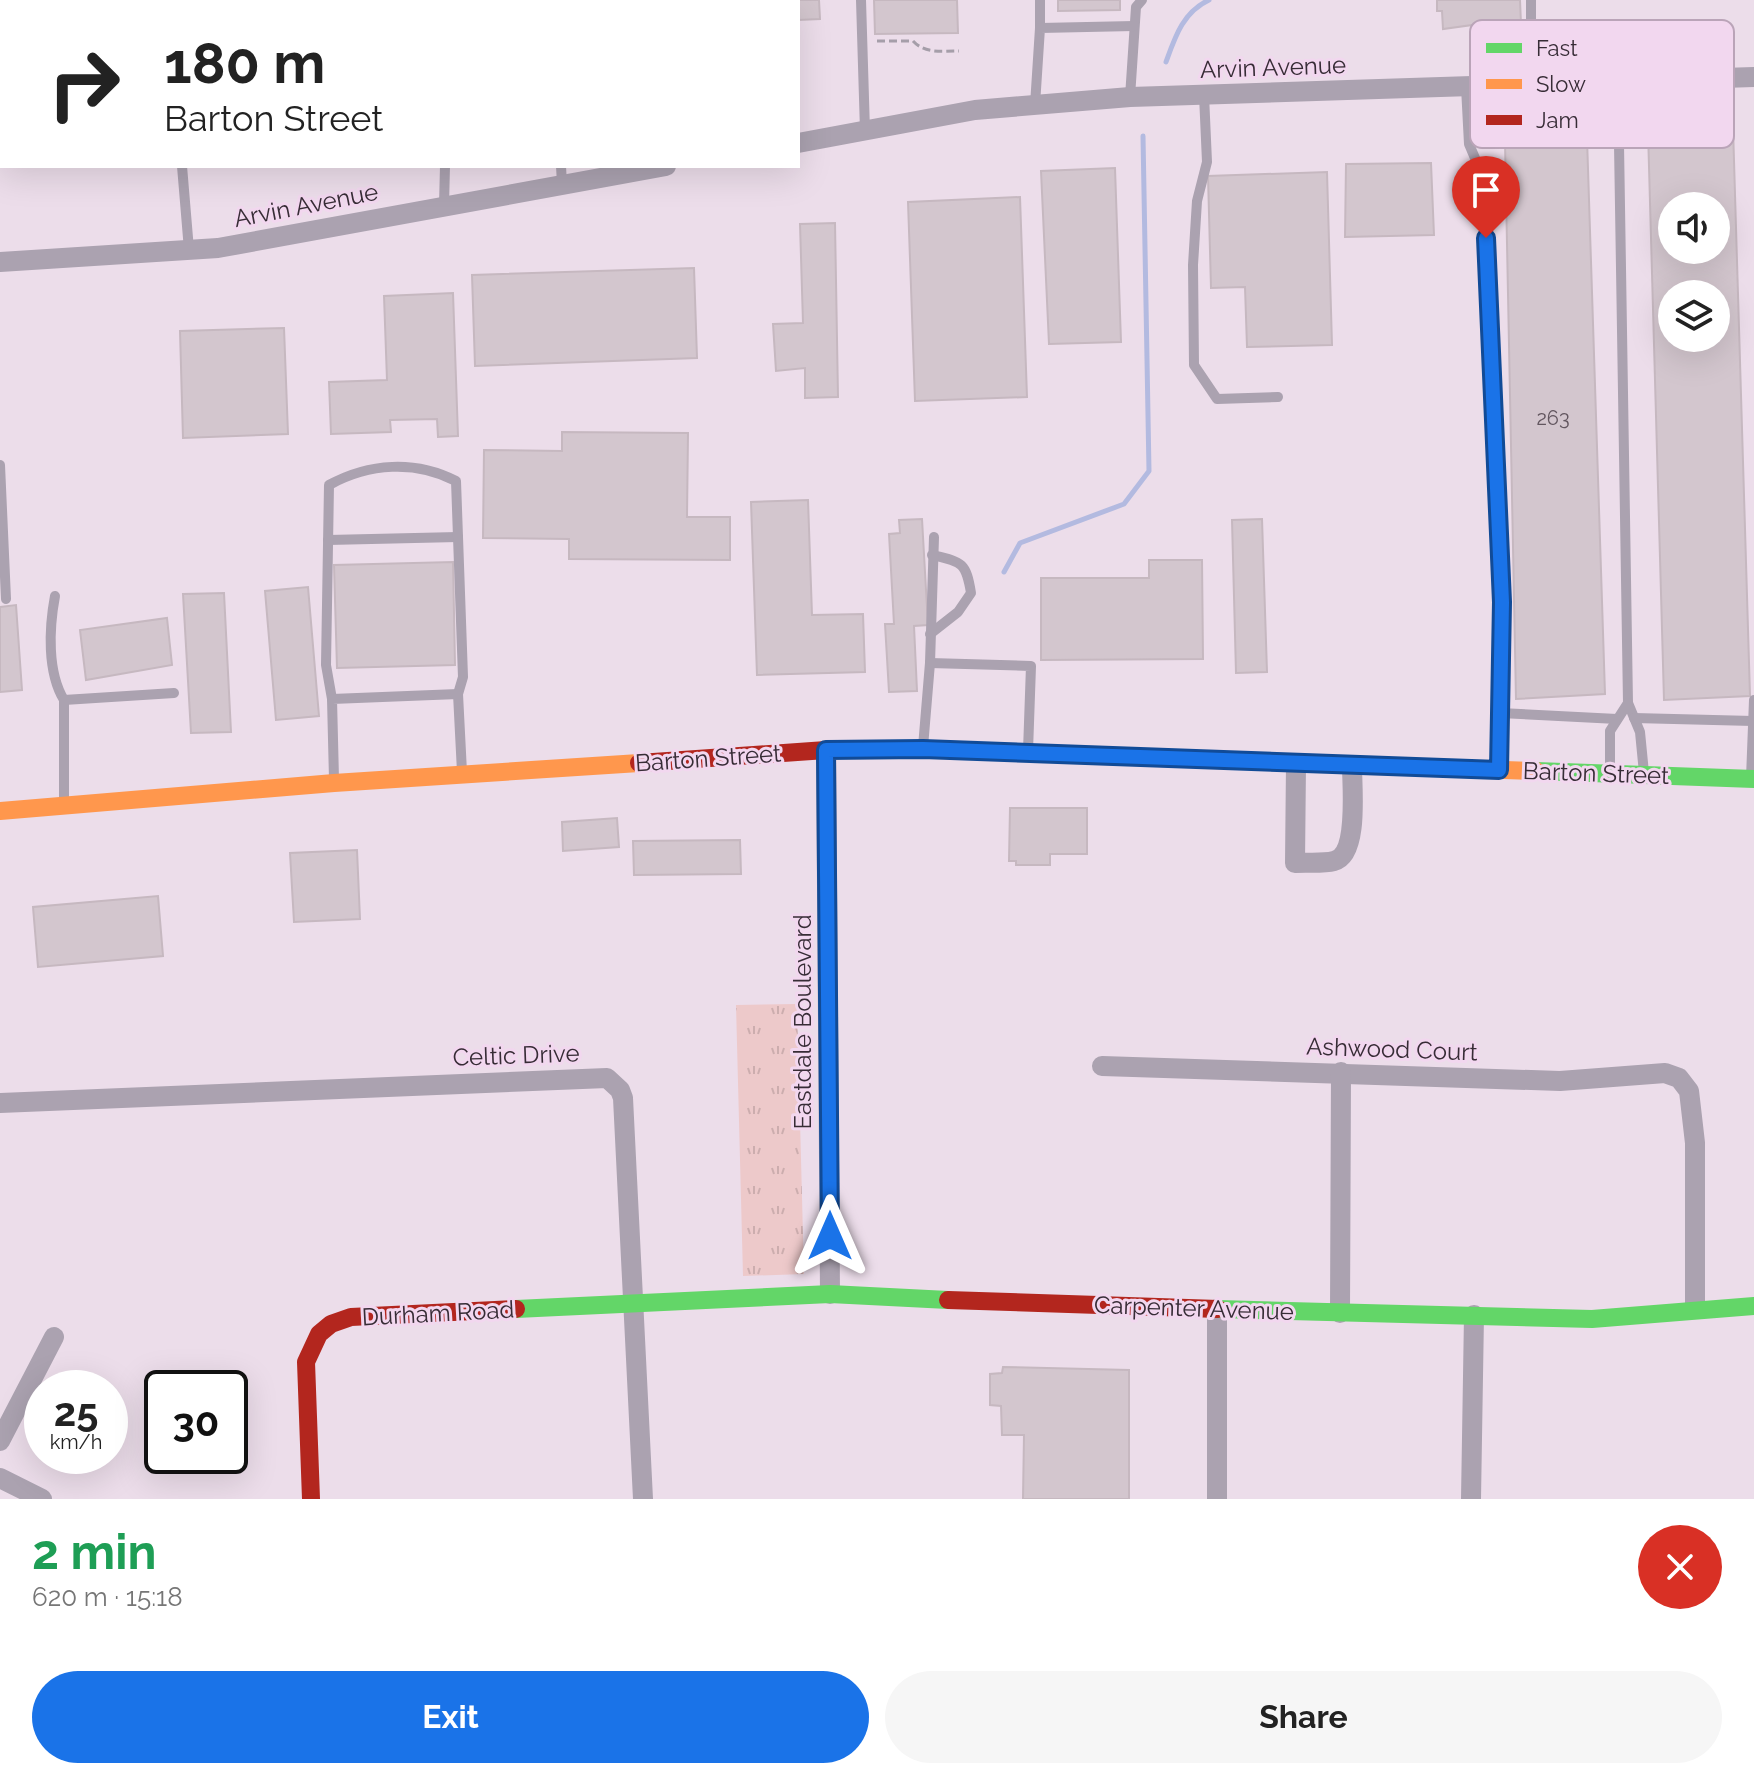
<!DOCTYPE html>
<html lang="en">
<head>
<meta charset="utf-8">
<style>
	:root { --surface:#fff; --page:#f6f6f6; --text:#222; --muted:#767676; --accent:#1a73e8 }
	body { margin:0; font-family:Raleway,sans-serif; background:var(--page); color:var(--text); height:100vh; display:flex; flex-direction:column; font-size:30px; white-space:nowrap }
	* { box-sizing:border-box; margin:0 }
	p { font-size:26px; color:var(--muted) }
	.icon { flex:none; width:44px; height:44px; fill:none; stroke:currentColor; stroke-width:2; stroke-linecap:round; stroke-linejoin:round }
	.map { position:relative; height:1499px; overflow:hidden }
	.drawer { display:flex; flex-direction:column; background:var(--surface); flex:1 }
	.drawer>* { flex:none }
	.top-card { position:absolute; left:0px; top:0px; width:800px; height:168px; box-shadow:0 8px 32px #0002; background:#fff; color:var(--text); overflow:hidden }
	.tools { position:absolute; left:1658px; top:192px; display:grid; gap:16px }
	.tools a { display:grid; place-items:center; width:72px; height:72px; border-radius:50%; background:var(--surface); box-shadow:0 8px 32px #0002; font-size:40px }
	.speed { position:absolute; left:24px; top:1370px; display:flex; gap:16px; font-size:40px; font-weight:700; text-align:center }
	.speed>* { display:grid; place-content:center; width:104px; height:104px; border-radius:50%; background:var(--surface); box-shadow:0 8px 32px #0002; line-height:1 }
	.speed small { font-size:20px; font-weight:400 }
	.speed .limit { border:4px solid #111; border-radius:12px; background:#fff; color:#111 }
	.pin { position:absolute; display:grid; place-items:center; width:68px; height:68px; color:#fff; margin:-82px -34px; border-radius:50% 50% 50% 0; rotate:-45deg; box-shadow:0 0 8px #0007 }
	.pin .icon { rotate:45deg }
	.me { position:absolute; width:88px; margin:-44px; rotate:0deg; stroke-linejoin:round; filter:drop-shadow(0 0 6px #0008) }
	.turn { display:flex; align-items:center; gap:28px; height:168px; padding:0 32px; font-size:36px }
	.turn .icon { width:104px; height:104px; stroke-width:2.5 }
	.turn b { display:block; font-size:56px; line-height:68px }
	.round { display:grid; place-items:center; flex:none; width:84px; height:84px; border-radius:42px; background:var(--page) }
	.head { display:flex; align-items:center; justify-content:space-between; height:136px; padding:0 32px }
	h1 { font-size:48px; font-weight:700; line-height:60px; color:#1e9e55 }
	.primary-button { display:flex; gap:16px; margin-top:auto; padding:16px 32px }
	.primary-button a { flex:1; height:92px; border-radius:48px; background:var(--accent); color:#fff; font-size:32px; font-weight:700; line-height:92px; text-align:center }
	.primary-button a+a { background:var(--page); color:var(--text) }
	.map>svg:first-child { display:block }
</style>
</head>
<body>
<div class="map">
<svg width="1754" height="1499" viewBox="0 0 1754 1499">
	<defs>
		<pattern id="grass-tufts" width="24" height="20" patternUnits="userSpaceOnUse" patternTransform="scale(2)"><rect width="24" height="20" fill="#edc9ca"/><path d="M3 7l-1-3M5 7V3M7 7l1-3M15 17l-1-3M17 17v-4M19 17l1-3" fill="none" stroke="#ccadae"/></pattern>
	</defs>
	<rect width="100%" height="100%" fill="#ecddea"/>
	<polygon fill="url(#grass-tufts)" points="797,1004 804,1274 743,1276 736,1005"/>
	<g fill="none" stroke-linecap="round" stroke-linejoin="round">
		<g stroke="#b3bae0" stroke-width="5">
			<path d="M1166,62C1175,37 1183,12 1209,0"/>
			<polyline points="1004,572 1020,543 1124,504 1149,471 1143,136"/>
		</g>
	</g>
	<g fill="#d3c6ce" stroke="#c6b8c0" stroke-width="2" fill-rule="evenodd">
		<rect x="219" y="0" width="53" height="2"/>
		<polygon points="337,0 819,0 820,19 798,20 798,2"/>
		<polygon points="874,0 957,0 958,33 875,34"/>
		<polygon points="1058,0 1120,0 1120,10 1058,11"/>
		<polygon points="1437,0 1520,0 1521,24 1487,26 1487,23 1443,29 1442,11 1437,11"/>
		<path d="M1733,127L1750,696L1664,700L1648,131ZM1672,206H1716V250H1672ZM1672,294H1716V338H1672Z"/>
		<polygon points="1587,138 1605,694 1516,699 1505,142"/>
		<polygon points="1431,163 1434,235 1345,237 1346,164"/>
		<polygon points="1115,168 1121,342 1049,344 1041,171"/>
		<polygon points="1327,172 1332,345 1247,347 1245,287 1211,288 1208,176"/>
		<polygon points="1020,197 1027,397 915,401 908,202"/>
		<polygon points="835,223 838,397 805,398 805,368 776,371 773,324 803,323 800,224"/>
		<polygon points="694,268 697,358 475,366 472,275"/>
		<polygon points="453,293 458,436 438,437 437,419 390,420 391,432 331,434 329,382 387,380 384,296"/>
		<polygon points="284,328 288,434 183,438 180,331"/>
		<polygon points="562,432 688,433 687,517 730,517 730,560 569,559 569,539 483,538 484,450 562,451"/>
		<polygon points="808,500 812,615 863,614 865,672 757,675 751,502"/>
		<polygon points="922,519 928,625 914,626 917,691 889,692 885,624 894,624 889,534 900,533 899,520"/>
		<polygon points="1262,519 1267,672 1236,673 1232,520"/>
		<polygon points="1149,560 1202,560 1203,659 1041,660 1041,578 1149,578"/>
		<polygon points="453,562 455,665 337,668 334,565"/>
		<polygon points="308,587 319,716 276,720 265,591"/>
		<polygon points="224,593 231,732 191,733 183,594"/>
		<polygon points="16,605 22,690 0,692 0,607"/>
		<polygon points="167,618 172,665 86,680 80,630"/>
		<polygon points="1010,808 1087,808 1087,854 1050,854 1050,865 1016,865 1016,861 1009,861"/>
		<polygon points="617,818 619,847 563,851 562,822"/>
		<polygon points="740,840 741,874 634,875 633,841"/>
		<polygon points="357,850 360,919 294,922 290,853"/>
		<polygon points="158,896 163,956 38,967 33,907"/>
		<polygon points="1003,1367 1129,1370 1129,1499 1023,1499 1024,1435 1002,1435 1001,1406 990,1405 990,1374 1002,1373"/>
	</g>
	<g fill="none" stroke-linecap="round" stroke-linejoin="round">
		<path stroke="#a59ea9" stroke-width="3" stroke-dasharray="8 4" stroke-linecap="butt" d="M877,41H913C925,54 942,51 959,51"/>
		<g stroke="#aba2b0" stroke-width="10">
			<polyline points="861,0 865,131"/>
			<polyline points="176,2 176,0"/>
			<polyline points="1040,28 1040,0"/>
			<polyline points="1618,82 1628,703 1640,732 1644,773"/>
			<polyline points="1531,86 1531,0"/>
			<polyline points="1466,87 1469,144 1483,177 1502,602 1499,770"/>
			<polyline points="1204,95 1207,162 1197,201 1193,265 1194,365 1217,399 1278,397"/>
			<polyline points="1130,97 1136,7 1142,0"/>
			<polyline points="1035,105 1040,28 1134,26"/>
			<polyline points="182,166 189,250"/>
			<polyline points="561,166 562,184"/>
			<polyline points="444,205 445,166"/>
			<polyline points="0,465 6,599"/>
			<polyline points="328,540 458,537"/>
			<path d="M55,596C49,628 47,672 64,700"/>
			<path d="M930,634L958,612L971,593C966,562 962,562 932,555"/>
			<polyline points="930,663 1031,666 1028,751"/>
			<path d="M332,699L326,665L329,485C369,463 415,460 456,481L463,677L458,694"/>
			<polyline points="1500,713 1617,719"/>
			<polyline points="1634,718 1753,721"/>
			<polyline points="923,747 930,663 934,537"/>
			<polyline points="1610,772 1610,731 1628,703"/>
			<polyline points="1751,778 1754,700"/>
			<polyline points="334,779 332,699 458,694 462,772"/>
			<polyline points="64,804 64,700 174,693"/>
		</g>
		<g stroke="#aba2b0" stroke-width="20">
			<polyline points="798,143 975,110 1130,97 1754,77"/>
			<polyline points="0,262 218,248 666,166"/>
			<polyline points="826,750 830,1294"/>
			<path d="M1296,764L1295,863C1307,862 1322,864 1334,861C1359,855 1352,787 1352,766"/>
			<polyline points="1102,1066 1560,1081 1665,1073 1679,1078 1689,1091 1695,1143 1695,1309"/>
			<polyline points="0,1103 607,1078 620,1090 623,1098 643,1499"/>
			<polyline points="1340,1313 1341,1072"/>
			<polyline points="0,1441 54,1337"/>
			<polyline points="0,1478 42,1499"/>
			<polyline points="1217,1499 1217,1309"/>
			<polyline points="1471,1499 1474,1315"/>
		</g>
		<g stroke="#63d668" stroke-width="18">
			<polyline points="1536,771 1754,779"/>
			<polyline points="516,1309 830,1294 948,1300"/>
			<polyline points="1218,1309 1592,1319 1754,1306"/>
		</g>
		<g stroke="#ff974d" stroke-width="18">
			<polyline points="1110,756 1536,771"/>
			<polyline points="0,811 334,783 639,763"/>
		</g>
		<g stroke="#b3261e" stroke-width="18">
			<polyline points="639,763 826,750 923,749 1110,756"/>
			<polyline points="948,1300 1218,1309"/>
			<polyline points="311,1499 306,1362 319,1334 331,1324 351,1317 516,1309"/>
		</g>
	</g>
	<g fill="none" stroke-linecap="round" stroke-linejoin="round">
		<defs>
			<polyline id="route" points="830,1236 826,750 923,749 1499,770 1502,602 1486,238"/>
		</defs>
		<use href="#route" stroke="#114b97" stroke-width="20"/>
		<use href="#route" stroke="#1a73e8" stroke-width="14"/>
	</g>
	<g text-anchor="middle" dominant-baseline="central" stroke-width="6" stroke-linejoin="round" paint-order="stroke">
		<g font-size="20" fill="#62565f">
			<text x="1553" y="418">263</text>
		</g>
		<g font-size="24" fill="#372c36" stroke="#f2d7ef">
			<text transform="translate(1273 67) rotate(-2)">Arvin Avenue</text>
			<text transform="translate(306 205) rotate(-11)">Arvin Avenue</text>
			<text transform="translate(708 758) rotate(-4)">Barton Street</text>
			<text transform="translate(1596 773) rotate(2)">Barton Street</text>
			<text transform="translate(802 1022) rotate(-90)">Eastdale Boulevard</text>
			<text transform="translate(1392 1049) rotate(2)">Ashwood Court</text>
			<text transform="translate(516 1055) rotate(-2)">Celtic Drive</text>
			<text transform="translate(1194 1308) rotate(2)">Carpenter Avenue</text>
			<text transform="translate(438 1313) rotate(-3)">Durham Road</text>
		</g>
	</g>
	<rect x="1470" y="20" width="264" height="128" rx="12" fill="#f2d7ef" stroke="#baa4b8" stroke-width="2"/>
	<rect x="1486" y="43" width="36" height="10" fill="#63d668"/>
	<rect x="1486" y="79" width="36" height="10" fill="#ff974d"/>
	<rect x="1486" y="115" width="36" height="10" fill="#b3261e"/>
	<g font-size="22" fill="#372c36">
		<text x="1536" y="56">Fast</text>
		<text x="1536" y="92">Slow</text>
		<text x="1536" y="128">Jam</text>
	</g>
</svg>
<div class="tools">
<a><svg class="icon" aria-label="sound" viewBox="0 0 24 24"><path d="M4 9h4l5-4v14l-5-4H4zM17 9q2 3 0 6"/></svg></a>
<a><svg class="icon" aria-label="layers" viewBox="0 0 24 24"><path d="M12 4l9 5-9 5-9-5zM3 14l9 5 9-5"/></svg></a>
</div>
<div class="speed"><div>25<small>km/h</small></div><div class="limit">30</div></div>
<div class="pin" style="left:1486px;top:238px;background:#d93025"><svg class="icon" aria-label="arrive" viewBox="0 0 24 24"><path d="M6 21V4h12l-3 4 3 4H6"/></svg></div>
<svg class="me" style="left:830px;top:1236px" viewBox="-20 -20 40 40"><path d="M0-17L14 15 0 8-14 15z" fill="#1a73e8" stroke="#fff" stroke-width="4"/></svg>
<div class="top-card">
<div class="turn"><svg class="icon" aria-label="right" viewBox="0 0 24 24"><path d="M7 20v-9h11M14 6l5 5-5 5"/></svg><div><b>180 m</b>Barton Street</div></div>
</div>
</div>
<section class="drawer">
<div class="head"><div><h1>2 min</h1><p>620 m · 15:18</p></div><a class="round" style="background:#d93025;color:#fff"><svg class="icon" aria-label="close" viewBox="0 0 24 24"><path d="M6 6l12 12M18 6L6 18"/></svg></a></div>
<div class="primary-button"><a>Exit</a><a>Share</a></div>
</section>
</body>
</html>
